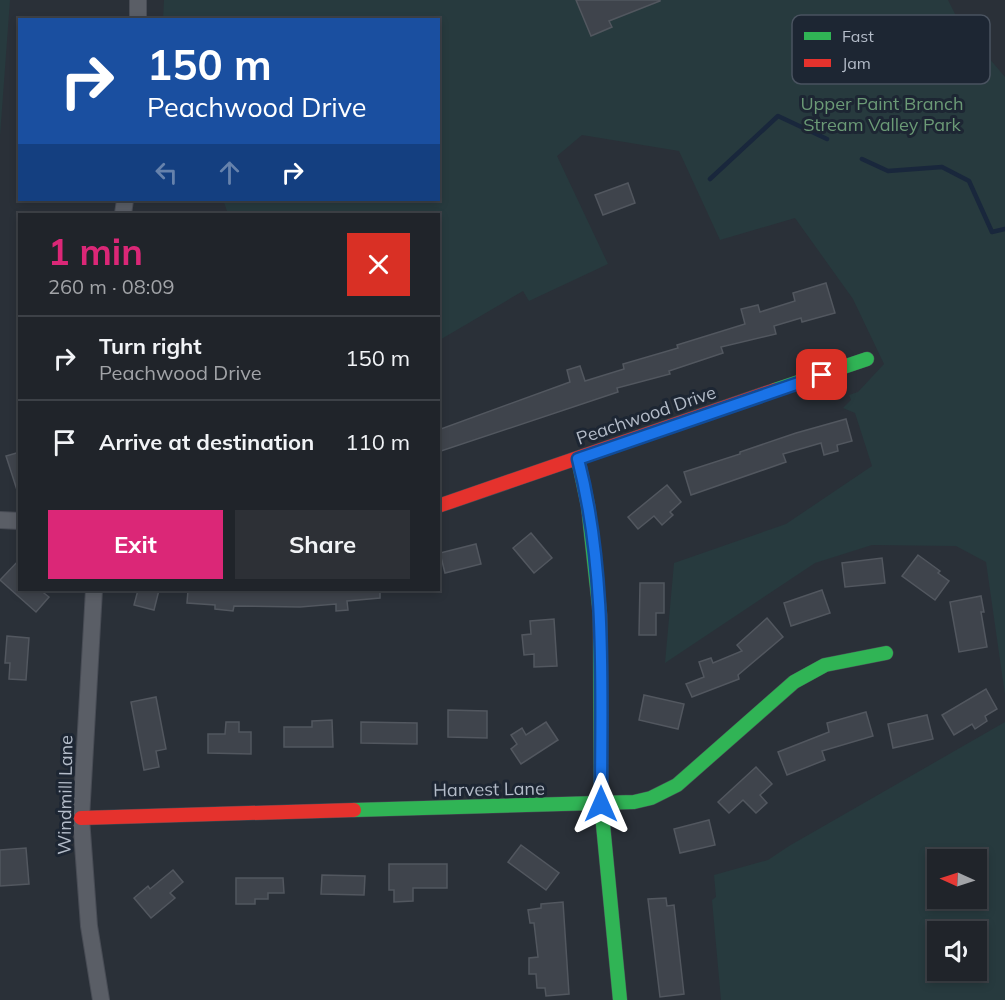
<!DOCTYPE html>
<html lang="en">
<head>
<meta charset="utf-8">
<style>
	:root { --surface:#20242a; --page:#2d3036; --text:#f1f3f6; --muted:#a2a4a8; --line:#3d4147; --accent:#db2777 }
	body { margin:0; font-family:Mulish,sans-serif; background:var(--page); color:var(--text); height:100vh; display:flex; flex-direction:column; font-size:22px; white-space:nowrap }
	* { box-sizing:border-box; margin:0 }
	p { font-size:20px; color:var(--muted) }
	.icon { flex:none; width:33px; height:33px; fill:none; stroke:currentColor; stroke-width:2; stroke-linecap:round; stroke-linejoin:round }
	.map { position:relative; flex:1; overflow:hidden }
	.panel { position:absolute; left:18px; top:213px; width:422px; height:378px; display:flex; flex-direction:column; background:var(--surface); border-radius:0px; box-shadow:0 3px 9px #0003,0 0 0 2px var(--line) }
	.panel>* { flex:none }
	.top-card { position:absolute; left:18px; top:18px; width:422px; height:183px; border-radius:0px; box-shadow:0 3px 9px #0003,0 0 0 2px var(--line); background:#1a4fa0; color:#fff; overflow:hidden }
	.needle { width:39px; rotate:273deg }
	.tools { position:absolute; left:927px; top:849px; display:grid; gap:12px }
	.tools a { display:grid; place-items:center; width:60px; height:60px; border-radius:0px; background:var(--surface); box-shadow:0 3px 9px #0003,0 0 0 2px var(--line); font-size:30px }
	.pin { position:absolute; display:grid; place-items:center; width:51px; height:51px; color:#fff; margin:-26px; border-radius:12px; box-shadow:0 3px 9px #0006 }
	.me { position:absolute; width:66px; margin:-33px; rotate:0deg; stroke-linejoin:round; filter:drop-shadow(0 0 4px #0008) }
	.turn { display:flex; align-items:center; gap:21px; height:126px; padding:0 30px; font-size:27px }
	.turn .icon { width:78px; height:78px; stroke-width:2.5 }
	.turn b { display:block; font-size:42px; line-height:51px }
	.lanes { display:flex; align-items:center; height:57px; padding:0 30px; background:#0003; justify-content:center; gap:30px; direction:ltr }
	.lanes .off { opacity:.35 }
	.round { display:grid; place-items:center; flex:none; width:63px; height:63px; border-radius:0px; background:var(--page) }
	.summary { display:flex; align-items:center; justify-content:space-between; height:102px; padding:0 30px }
	h1 { font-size:36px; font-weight:700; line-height:45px; color:var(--accent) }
	.cta { display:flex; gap:12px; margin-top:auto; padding:12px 30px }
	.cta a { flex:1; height:69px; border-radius:0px; background:var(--accent); color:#fff; font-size:24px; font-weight:700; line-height:69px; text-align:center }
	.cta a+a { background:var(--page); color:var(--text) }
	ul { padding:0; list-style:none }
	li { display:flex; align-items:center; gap:18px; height:84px; padding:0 30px; border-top:2px solid var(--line) }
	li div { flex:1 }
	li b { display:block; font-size:22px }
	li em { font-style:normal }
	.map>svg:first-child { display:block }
</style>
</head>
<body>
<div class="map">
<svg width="1005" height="1000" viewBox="0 0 1005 1000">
	<rect width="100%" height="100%" fill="#2a3038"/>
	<g fill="#273a3e" fill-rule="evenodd">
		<polygon points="0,0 10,0 0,136"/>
		<polygon points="164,0 948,0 960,24 1005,77 1005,695 986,562 956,546 872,545 815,563 665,663 674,563 786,524 872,466 855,413 843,408 851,400 849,395 858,392 884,364 853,299 795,218 720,240 679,151 582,135 557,156 608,264 529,301 523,291 438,341 438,214 228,214 224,202 168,200 438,200 438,20 163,20"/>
		<path d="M1005,722V1000H721L712,900L716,897L714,875L768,860L789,846ZM938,860H976V898H938ZM938,932H976V970H938Z"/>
	</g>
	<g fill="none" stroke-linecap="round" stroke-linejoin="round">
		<g stroke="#19273c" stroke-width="4.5">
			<polyline points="862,159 888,171 942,167 969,181 992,232 1005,229"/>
			<polyline points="710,179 778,116 827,139"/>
		</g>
	</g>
	<g fill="#3f444c" stroke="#52575f" stroke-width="1.5">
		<polygon points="576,0 660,0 660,1 609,21 612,27 591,36"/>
		<polygon points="628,183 635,203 603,215 595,195"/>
		<polygon points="826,283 835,313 802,322 801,318 774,326 776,334 721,347 723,353 669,371 670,374 617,388 618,392 438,452 438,430 570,382 567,370 580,366 585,381 624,369 623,364 678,348 677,345 745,324 741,309 758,305 760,312 795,301 793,293"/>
		<polygon points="846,419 852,441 837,445 838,451 824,455 821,443 783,454 786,462 691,495 684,472 740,454 740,452 796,433"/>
		<polygon points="20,452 20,489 17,490 6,456"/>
		<polygon points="667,485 681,502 670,512 673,515 662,525 654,516 638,529 628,517"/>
		<polygon points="531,533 552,558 534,573 513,548"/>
		<polygon points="476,544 481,564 445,573 440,553"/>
		<polygon points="918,555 940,571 938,573 949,581 935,600 902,576"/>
		<polygon points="882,558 885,583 845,587 842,563"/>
		<polygon points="20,559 20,590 40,590 49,597 36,612 0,580"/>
		<polygon points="640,583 664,583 664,613 656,613 656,635 639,635"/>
		<polygon points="138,590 159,590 154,610 134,605"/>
		<polygon points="188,590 380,590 380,598 347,601 348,610 336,611 336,604 300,607 234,606 233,611 215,609 215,605 187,603"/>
		<polygon points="822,590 830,613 791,626 784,603"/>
		<polygon points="981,596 984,612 981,612 987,647 959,652 950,602"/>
		<polygon points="767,618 783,637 738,675 739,679 692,697 686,684 704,677 699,662 711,658 713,663 742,651 737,645"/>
		<polygon points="554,619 557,666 534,667 534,654 524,655 522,635 531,634 530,621"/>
		<polygon points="7,636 29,638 26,680 9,679 10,663 5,663"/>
		<polygon points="986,689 997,709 985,716 987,721 975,729 972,724 954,735 942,715"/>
		<polygon points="644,695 684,704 678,729 639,720"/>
		<polygon points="156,697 166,749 156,751 159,767 144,770 131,702"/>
		<polygon points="448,710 487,711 487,738 448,737"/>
		<polygon points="866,712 873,736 822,751 825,760 787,775 778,752 829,732 827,723"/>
		<polygon points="927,715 933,739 893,748 888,724"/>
		<polygon points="332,720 333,747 284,747 284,727 312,727 312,721"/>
		<polygon points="226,722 239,722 239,732 251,732 251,754 208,753 208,734 225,734"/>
		<polygon points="361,722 417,723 417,744 361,743"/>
		<polygon points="546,722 558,740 521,764 511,749 517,744 511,735 522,728 526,735"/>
		<polygon points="756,767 772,784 760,795 767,803 756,813 743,800 729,813 718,802"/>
		<polygon points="709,820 715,845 680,853 674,829"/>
		<polygon points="521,845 559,873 546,890 508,862"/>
		<polygon points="26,848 29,884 0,886 0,850"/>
		<polygon points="389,864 447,864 447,888 413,888 413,901 394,902 394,890 389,890"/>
		<polygon points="173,870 183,882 170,893 175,898 151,918 134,898 148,886 150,889"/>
		<polygon points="322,875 365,876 364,895 321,894"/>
		<polygon points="236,878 283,878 284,893 268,893 268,899 255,899 255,904 236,904"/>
		<polygon points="666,898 667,906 674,905 684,994 660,997 648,899"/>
		<polygon points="563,902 569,994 546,996 545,988 537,988 536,974 529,974 529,958 538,957 534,923 530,923 528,910 541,908 541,904"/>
	</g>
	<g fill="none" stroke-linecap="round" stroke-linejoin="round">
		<defs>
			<g id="street">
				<polyline points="138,20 138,0"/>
				<polyline points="123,214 125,200"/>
				<polyline points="0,520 20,521"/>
				<polyline points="94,590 81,818 89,926 101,1000"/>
			</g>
			<g id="fast">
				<polyline points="775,390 867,359"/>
				<polyline points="578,459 588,506 600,615 601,804 620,1000"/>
				<polyline points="354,810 634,802 651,798 677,785 794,682 825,665 886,653"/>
			</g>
			<g id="jam">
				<polyline points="438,506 775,390"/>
				<polyline points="81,818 354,810"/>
			</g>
		</defs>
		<use href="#street" stroke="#484c55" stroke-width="18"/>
		<use href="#fast" stroke="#484c55" stroke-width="15"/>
		<use href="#jam" stroke="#484c55" stroke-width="15"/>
		<use href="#street" stroke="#5a5e66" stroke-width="16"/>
		<use href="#fast" stroke="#30b455" stroke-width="14"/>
		<use href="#jam" stroke="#e5322d" stroke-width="14"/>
	</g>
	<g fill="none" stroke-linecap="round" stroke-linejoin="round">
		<defs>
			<path id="route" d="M601,804C601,689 607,571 578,459L822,375"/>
		</defs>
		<use href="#route" stroke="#114b97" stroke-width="15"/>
		<use href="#route" stroke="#1a73e8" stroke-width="10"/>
	</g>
	<g text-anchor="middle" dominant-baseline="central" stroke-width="6" stroke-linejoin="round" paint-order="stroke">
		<g font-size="18" fill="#6b9a76" stroke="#1d2633">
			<text x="882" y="103">Upper Paint Branch<tspan x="882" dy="21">Stream Valley Park</tspan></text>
		</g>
		<g font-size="18" fill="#b4bcc9" stroke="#1d2633">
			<text transform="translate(646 415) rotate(-19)">Peachwood Drive</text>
			<text transform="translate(489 789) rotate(-1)">Harvest Lane</text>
			<text transform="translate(65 795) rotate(-89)">Windmill Lane</text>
		</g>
	</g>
	<rect x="792" y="15" width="198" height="69" rx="9" fill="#1d2633" stroke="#4a5360" stroke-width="1.5"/>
	<rect x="804" y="32" width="27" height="8" fill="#30b455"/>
	<rect x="804" y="59" width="27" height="8" fill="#e5322d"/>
	<g font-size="16" fill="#b4bcc9">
		<text x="842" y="42">Fast</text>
		<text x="842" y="69">Jam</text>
	</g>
</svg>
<div class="tools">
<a><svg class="needle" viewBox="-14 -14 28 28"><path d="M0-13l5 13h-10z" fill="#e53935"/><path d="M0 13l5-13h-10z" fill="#a2a4a8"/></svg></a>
<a><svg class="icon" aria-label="sound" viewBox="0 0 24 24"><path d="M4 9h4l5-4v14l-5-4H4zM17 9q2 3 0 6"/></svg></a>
</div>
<div class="pin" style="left:822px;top:375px;background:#d93025"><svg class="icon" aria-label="arrive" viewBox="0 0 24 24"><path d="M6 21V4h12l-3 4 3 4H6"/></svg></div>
<svg class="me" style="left:601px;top:804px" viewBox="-20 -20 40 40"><path d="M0-17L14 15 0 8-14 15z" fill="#1a73e8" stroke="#fff" stroke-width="4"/></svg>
<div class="top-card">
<div class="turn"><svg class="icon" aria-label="right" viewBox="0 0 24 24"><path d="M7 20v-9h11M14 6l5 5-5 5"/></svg><div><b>150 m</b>Peachwood Drive</div></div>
<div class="lanes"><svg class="icon off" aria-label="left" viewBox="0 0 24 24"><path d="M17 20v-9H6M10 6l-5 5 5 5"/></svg><svg class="icon off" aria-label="ahead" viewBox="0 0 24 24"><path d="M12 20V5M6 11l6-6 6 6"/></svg><svg class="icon" aria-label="right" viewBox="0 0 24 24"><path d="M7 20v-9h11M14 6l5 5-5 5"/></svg></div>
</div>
<section class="panel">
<div class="summary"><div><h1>1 min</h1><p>260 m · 08:09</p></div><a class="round" style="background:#d93025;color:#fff"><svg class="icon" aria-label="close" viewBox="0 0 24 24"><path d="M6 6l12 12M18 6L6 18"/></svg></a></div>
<ul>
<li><svg class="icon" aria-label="right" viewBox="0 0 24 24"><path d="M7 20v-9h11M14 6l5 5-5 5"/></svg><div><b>Turn right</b><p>Peachwood Drive</p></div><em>150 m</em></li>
<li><svg class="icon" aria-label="arrive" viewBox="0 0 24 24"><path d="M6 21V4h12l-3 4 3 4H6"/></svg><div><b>Arrive at destination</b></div><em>110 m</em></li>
</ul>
<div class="cta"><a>Exit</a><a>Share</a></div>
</section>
</div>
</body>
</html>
